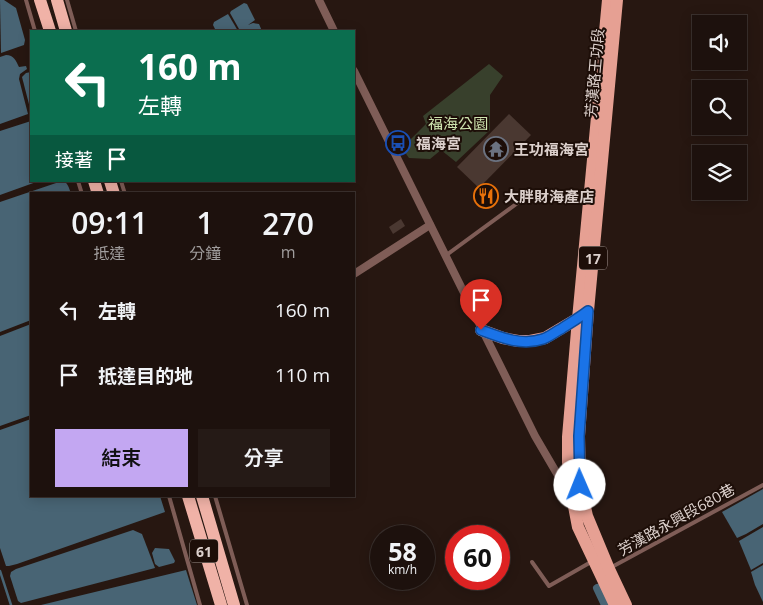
<!DOCTYPE html>
<html lang="zh-TW">
<head>
<meta charset="utf-8">
<style>
	:root { --surface:#1d110d; --page:#251a16; --text:#f1f3f6; --muted:#a09d9d; --line:#3b312e; --accent:#c3a7f2 }
	body { margin:0; font-family:"Open Sans","Noto Sans TC",sans-serif; background:var(--page); color:var(--text); height:100vh; display:flex; flex-direction:column; font-size:19px; white-space:nowrap }
	* { box-sizing:border-box; margin:0 }
	p { font-size:16px; color:var(--muted) }
	.icon { flex:none; width:28px; height:28px; fill:none; stroke:currentColor; stroke-width:2; stroke-linecap:round; stroke-linejoin:round }
	.map { position:relative; flex:1; overflow:hidden }
	.details { position:absolute; left:30px; top:192px; width:325px; height:305px; display:flex; flex-direction:column; background:var(--surface); border-radius:0px; box-shadow:0 2px 12px #0003,0 0 0 1px var(--line) }
	.details>* { flex:none }
	.hud { position:absolute; left:30px; top:30px; width:325px; height:152px; border-radius:0px; box-shadow:0 2px 12px #0003,0 0 0 1px var(--line); background:#0b6e4f; color:#fff; overflow:hidden }
	.tools { position:absolute; left:692px; top:15px; display:grid; gap:10px }
	.tools a { display:grid; place-items:center; width:55px; height:55px; border-radius:0px; background:var(--surface); box-shadow:0 2px 12px #0003,0 0 0 1px var(--line); font-size:25px }
	.speed { position:absolute; left:370px; top:525px; display:flex; gap:10px; font-size:25px; font-weight:700; text-align:center }
	.speed>* { display:grid; place-content:center; width:65px; height:65px; border-radius:50%; background:var(--surface); box-shadow:0 2px 12px #0003,0 0 0 1px var(--line); line-height:1 }
	.speed small { font-size:12px; font-weight:400 }
	.speed .limit { border:8px solid #d22; background:#fff; color:#111 }
	.pin { position:absolute; display:grid; place-items:center; width:42px; height:42px; color:#fff; margin:-51px -21px; border-radius:50% 50% 50% 0; rotate:-45deg; box-shadow:0 0 5px #0007 }
	.pin .icon { rotate:45deg }
	.me { position:absolute; width:55px; margin:-28px; rotate:359deg; stroke-linejoin:round; filter:drop-shadow(0 0 4px #0008) }
	.turn { display:flex; align-items:center; gap:18px; height:105px; padding:0 25px; font-size:22px }
	.turn .icon { width:65px; height:65px; stroke-width:2.5 }
	.turn b { display:block; font-size:35px; line-height:42px }
	.then { display:flex; align-items:center; height:48px; padding:0 25px; background:#0003; gap:10px; font-size:19px }
	.eta { display:flex; justify-content:space-evenly; align-items:center; height:85px; text-align:center }
	.eta b { font-size:30px; font-weight:600; line-height:35px }
	.button { display:flex; gap:10px; margin-top:auto; padding:10px 25px }
	.button a { flex:1; height:58px; border-radius:0px; background:var(--accent); color:#111; font-size:20px; font-weight:600; line-height:58px; text-align:center }
	.button a+a { background:var(--page); color:var(--text) }
	ul { padding:0; list-style:none }
	li { display:flex; align-items:center; gap:15px; height:65px; padding:0 25px }
	li div { flex:1 }
	li b { display:block; font-size:19px }
	li em { font-style:normal }
	.map>svg:first-child { display:block }
</style>
</head>
<body>
<div class="map">
<svg width="763" height="605" viewBox="0 0 763 605">
	<rect width="100%" height="100%" fill="#271711"/>
	<polygon fill="#38402c" points="489,64 503,76 490,95 490,130 456,162 441,150 430,159 409,158 402,148 426,124 423,116"/>
	<g fill="#486474">
		<polygon points="0,0 4,0 16,8 25,40 24,45 1,53"/>
		<polygon points="244,3 247,4 255,20 248,25 253,23 259,24 262,31 241,31 240,29 239,29 230,13 231,11"/>
		<polygon points="228,14 238,31 216,31 213,25 214,22"/>
		<path d="M6,55C14,55 16,61 19,67L26,66L27,69L20,74L19,79L28,114L0,124V57Z"/>
		<polygon points="31,72 31,112 22,77 26,73"/>
		<polygon points="31,121 31,181 39,181 0,195 0,131"/>
		<path d="M62,181C68,182 69,188 71,194H31V320L0,332V202Z"/>
		<polygon points="31,324 31,415 0,426 0,336"/>
		<polygon points="31,419 31,496 160,496 165,512 17,564 9,566 6,566 0,548 0,430"/>
		<polygon points="763,489 763,524 746,534 737,538 722,512"/>
		<polygon points="763,527 763,563 751,570 739,541"/>
		<polygon points="133,530 142,534 155,568 21,603 18,601 10,576 11,572 16,569"/>
		<polygon points="155,548 169,549 175,561 174,563 159,567 155,564 152,553"/>
		<polygon points="763,565 763,602 755,585 751,572"/>
		<polygon points="186,570 197,605 41,605"/>
	</g>
	<g fill="none" stroke-linecap="round" stroke-linejoin="round">
		<polyline stroke="#486474" stroke-width="2.5" points="0,571 11,605"/>
		<polyline stroke="#486474" stroke-width="8" points="597,588 605,605"/>
	</g>
	<g fill="#4a3831">
		<polygon points="509,114 531,135 479,188 457,167"/>
		<polygon points="401,219 405,226 393,234 389,227"/>
	</g>
	<g fill="none" stroke-linecap="round" stroke-linejoin="round">
		<g stroke="#7f5d57" stroke-width="4">
			<polyline points="26,0 35,31"/>
			<polyline points="67,0 76,31"/>
			<polyline points="78,181 82,194"/>
			<polyline points="121,181 125,194"/>
			<polyline points="445,256 519,202"/>
			<polyline points="169,496 200,605"/>
			<polyline points="215,496 247,605"/>
			<polyline points="532,562 549,586 591,562"/>
			<polyline points="610,568 763,485"/>
		</g>
		<g stroke="#7f5d57" stroke-width="8">
			<polyline points="319,0 334,31"/>
			<polyline points="354,71 535,436 570,496"/>
			<polyline points="354,274 430,225"/>
		</g>
		<g stroke="#e6a093" stroke-width="12">
			<polyline points="608,0 578,319 568,437 568,462 573,501 578,527 615,605"/>
			<polyline points="617,0 588,311 579,436 580,485 587,516 609,569 626,605"/>
			<polyline points="481,330 503,338 518,341 530,341 545,338 582,316"/>
		</g>
		<g stroke="#f0b2a7" stroke-width="12">
			<polyline points="40,0 50,31"/>
			<polyline points="57,0 66,31"/>
			<polyline points="94,181 98,194"/>
			<polyline points="110,181 114,194"/>
			<polyline points="188,496 221,605"/>
			<polyline points="202,496 234,605"/>
		</g>
	</g>
	<g fill="none" stroke-linecap="round" stroke-linejoin="round">
		<defs>
			<path id="route" d="M481,330C502,338 522,346 543,339C549,337 555,332 561,329C570,323 579,318 588,311L579,436L580,485"/>
		</defs>
		<use href="#route" stroke="#114b97" stroke-width="12"/>
		<use href="#route" stroke="#1a73e8" stroke-width="9"/>
	</g>
	<defs>
		<symbol id="bus-ring" viewBox="-11 -11 22 22"><circle r="9.5" fill="#1d0e08" stroke="#1a4fb4" stroke-width="1.5"/><path d="M-5-6H5V4H4V6H2V4H-2V6H-4V4H-5ZM-3.5-4V0h7V-4ZM-3.5 1.2v1.5H-2V1.2ZM2 1.2v1.5H3.5V1.2Z" fill="#1a4fb4"/></symbol>
		<symbol id="temple-ring" viewBox="-11 -11 22 22"><circle r="9.5" fill="#1d0e08" stroke="#6b7280" stroke-width="1.5"/><path d="M0-6L5-2H3V0L6.5 2.5H4V6H1.5V3h-3V6H-4V2.5H-6.5L-3 0V-2H-5Z" fill="#6b7280"/></symbol>
		<symbol id="restaurant-ring" viewBox="-11 -11 22 22"><circle r="9.5" fill="#1d0e08" stroke="#e8710a" stroke-width="1.5"/><path d="M-5-6h1v4h1v-4h1v4h1v-4h1v5L-1.5 .5V6h-2V.5L-5-1ZM5-6V6H3V1.5H1.5Q1.5-4 5-6Z" fill="#e8710a"/></symbol>
	</defs>
	<g fill-rule="evenodd">
		<use href="#bus-ring" x="384" y="129" width="28" height="28"/>
		<use href="#temple-ring" x="482" y="135" width="28" height="28"/>
		<use href="#restaurant-ring" x="472" y="182" width="28" height="28"/>
	</g>
	<g text-anchor="middle" dominant-baseline="central" stroke-width="4" stroke-linejoin="round" paint-order="stroke">
		<g fill="#1d0e08" stroke="#a39691" stroke-width="1">
			<rect x="579" y="246.5" width="28" height="23" rx="4"/>
			<rect x="190" y="539.5" width="28" height="23" rx="4"/>
		</g>
		<g font-size="14" font-weight="bold" fill="#dcd0cc">
			<text x="593" y="258">17</text>
			<text x="204" y="551">61</text>
		</g>
		<g font-size="15" fill="#dcd0cc" stroke="#1d0e08">
			<text transform="translate(594 73) rotate(-85)">芳漢路王功段</text>
			<text transform="translate(676 519) rotate(-29)">芳漢路永興段680巷</text>
		</g>
		<g font-size="15" fill="#cee3af" stroke="#1d0e08">
			<text x="458" y="123">福海公園</text>
		</g>
		<g font-size="15" font-weight="bold" fill="#dcd0cc" stroke="#1d0e08" text-anchor="start">
			<text x="416" y="143">福海宮</text>
			<text x="514" y="149">王功福海宮</text>
			<text x="504" y="196">大胖財海產店</text>
		</g>
	</g>
</svg>
<div class="tools">
<a><svg class="icon" aria-label="sound" viewBox="0 0 24 24"><path d="M4 9h4l5-4v14l-5-4H4zM17 9q2 3 0 6"/></svg></a>
<a><svg class="icon" aria-label="search" viewBox="0 0 24 24"><circle cx="10" cy="10" r="6"/><path d="M15 15l6 6"/></svg></a>
<a><svg class="icon" aria-label="layers" viewBox="0 0 24 24"><path d="M12 4l9 5-9 5-9-5zM3 14l9 5 9-5"/></svg></a>
</div>
<div class="speed"><div>58<small>km/h</small></div><div class="limit">60</div></div>
<div class="pin" style="left:481px;top:330px;background:#d93025"><svg class="icon" aria-label="arrive" viewBox="0 0 24 24"><path d="M6 21V4h12l-3 4 3 4H6"/></svg></div>
<svg class="me" style="left:580px;top:485px" viewBox="-20 -20 40 40"><circle r="19" fill="#fff"/><path d="M0-13L10 11 0 6-10 11z" fill="#1a73e8"/></svg>
<div class="hud">
<div class="turn"><svg class="icon" aria-label="left" viewBox="0 0 24 24"><path d="M17 20v-9H6M10 6l-5 5 5 5"/></svg><div><b>160 m</b>左轉</div></div>
<div class="then">接著<svg class="icon" aria-label="arrive" viewBox="0 0 24 24"><path d="M6 21V4h12l-3 4 3 4H6"/></svg></div>
</div>
<section class="details">
<div class="eta">
<div><b>09:11</b><p>抵達</p></div>
<div><b>1</b><p>分鐘</p></div>
<div><b>270</b><p>m</p></div>
</div>
<ul>
<li><svg class="icon" aria-label="left" viewBox="0 0 24 24"><path d="M17 20v-9H6M10 6l-5 5 5 5"/></svg><div><b>左轉</b></div><em>160 m</em></li>
<li><svg class="icon" aria-label="arrive" viewBox="0 0 24 24"><path d="M6 21V4h12l-3 4 3 4H6"/></svg><div><b>抵達目的地</b></div><em>110 m</em></li>
</ul>
<div class="button"><a>結束</a><a>分享</a></div>
</section>
</div>
</body>
</html>
